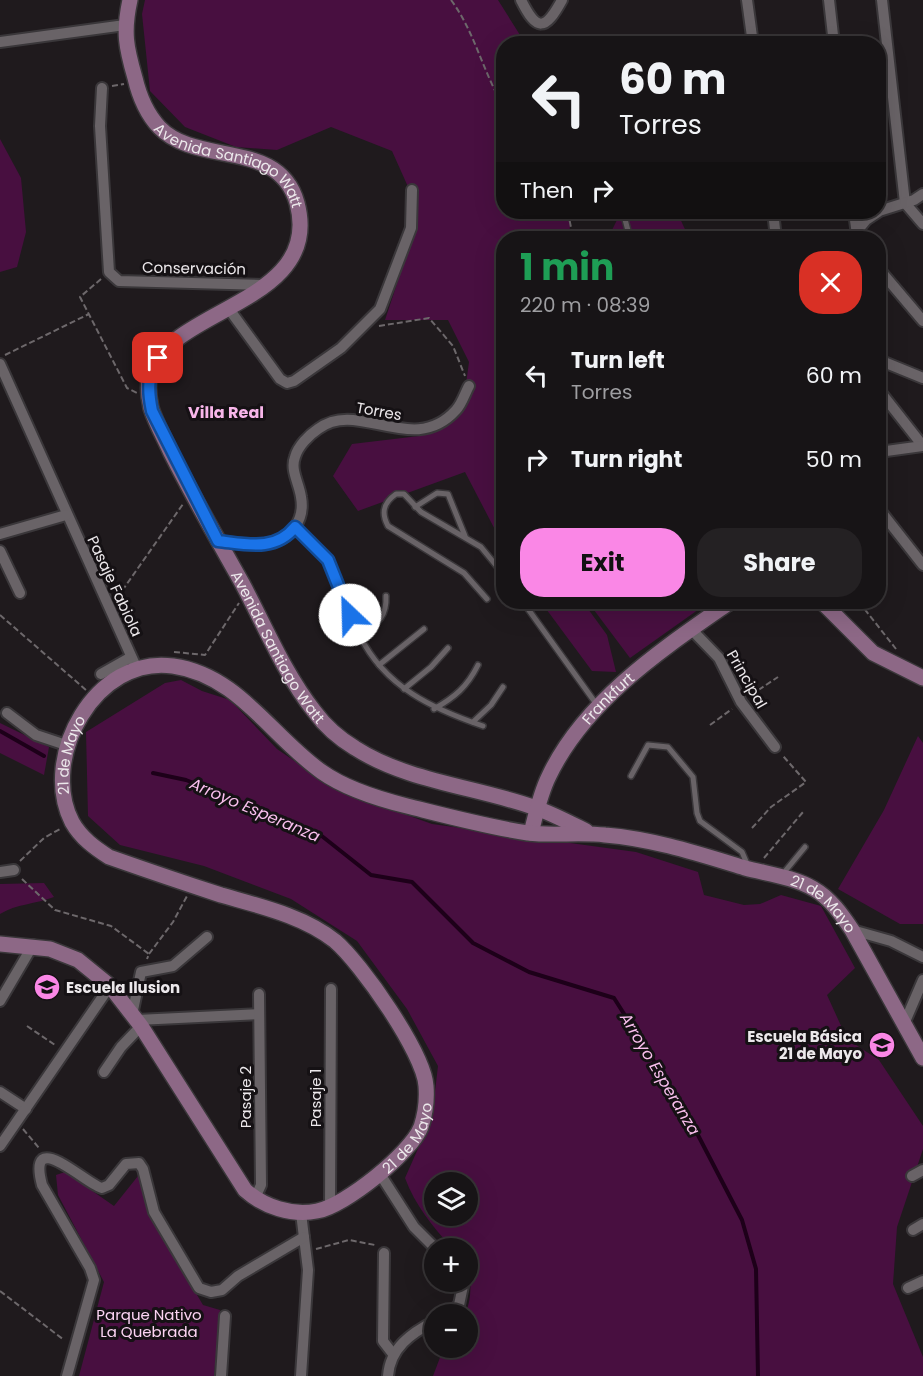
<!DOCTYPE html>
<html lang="en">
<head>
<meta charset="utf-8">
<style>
	:root { --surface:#171416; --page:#242123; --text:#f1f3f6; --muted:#9e9ea1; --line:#363335; --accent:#fa87e6 }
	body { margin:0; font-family:Poppins,sans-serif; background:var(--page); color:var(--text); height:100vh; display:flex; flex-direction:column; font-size:22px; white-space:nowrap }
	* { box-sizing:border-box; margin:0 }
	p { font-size:20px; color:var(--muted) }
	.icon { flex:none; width:33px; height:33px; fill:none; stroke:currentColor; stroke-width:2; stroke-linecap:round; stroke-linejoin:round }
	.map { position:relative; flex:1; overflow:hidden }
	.drawer { position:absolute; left:496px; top:231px; width:390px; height:378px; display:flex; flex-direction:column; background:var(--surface); border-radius:24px; box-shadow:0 6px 24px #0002,0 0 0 2px var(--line) }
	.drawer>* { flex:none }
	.guide { position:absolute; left:496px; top:36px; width:390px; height:183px; border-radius:24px; box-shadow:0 6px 24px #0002,0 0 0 2px var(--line); background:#171416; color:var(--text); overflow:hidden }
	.buttons { position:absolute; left:424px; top:1172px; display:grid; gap:12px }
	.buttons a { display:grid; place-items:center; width:54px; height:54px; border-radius:50%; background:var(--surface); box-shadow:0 6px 24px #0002,0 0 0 2px var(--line); font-size:30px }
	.pin { position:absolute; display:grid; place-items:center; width:51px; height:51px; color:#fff; margin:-26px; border-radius:12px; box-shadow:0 3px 9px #0006 }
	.me { position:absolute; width:66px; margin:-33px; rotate:336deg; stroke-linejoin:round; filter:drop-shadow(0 0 4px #0008) }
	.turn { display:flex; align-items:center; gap:21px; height:126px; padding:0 24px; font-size:27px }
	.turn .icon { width:78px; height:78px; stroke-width:2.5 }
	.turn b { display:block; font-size:42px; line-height:51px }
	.then { display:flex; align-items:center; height:57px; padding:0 24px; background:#0003; gap:12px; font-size:22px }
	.round { display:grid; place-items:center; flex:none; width:63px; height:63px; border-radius:24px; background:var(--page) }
	.head { display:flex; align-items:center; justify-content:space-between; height:102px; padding:0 24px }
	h1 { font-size:36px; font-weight:700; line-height:45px; color:#1e9e55 }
	.cta { display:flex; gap:12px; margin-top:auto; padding:12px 24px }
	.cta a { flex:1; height:69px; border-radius:24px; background:var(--accent); color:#111; font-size:24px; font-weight:700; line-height:69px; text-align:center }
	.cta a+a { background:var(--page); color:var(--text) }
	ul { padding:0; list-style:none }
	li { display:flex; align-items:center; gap:18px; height:84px; padding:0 24px }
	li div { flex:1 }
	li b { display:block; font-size:22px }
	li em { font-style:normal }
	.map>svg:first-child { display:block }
</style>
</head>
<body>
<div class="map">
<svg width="923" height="1376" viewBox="0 0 923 1376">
	<rect width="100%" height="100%" fill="#1f1a1d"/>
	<g fill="#480f40" fill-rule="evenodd">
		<polygon points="145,0 498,0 525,43 504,44 504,212 571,212 569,238 504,238 504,547 465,472 358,511 333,476 352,444 419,436 464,399 469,362 448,320 385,320 414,232 409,189 392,151 331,127 277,150 236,147 185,127 150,91 142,14"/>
		<polygon points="0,139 21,178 26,232 17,267 0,272"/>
		<polygon points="621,212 677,212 689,238 608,238"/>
		<polygon points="541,602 583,602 607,635 616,672 592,671"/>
		<polygon points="588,602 709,602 630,658"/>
		<path d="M181,680L202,691L230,700L277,749L337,790L432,824L636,852L698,872L704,895L744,905L760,904L781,895L821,906L855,968L827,995L847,1039L879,1060L923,1126V1149L897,1227L893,1284L923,1357V1376H433L444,1347H468V1314H465C475,1293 468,1270 468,1248H452C433,1227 415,1205 405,1178L432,1117L438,1066L407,1009L357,941L291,899L204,866L120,845L88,816L86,732L165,683ZM435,1182H468V1215H435Z"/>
		<polygon points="0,723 49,747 44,775 0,753"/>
		<polygon points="918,736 923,743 923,924 900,924 838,889 884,810"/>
		<path d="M44,883L54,897C36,904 16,904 0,914V884Z"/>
		<polygon points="65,1172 114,1206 138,1176 150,1216 203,1305 220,1310 214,1376 79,1376 104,1282 58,1195 56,1175"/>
	</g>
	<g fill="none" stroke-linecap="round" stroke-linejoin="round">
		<g stroke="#1d0019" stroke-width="4">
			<polyline points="0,731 44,756"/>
			<polyline points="153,773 186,780 318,833 371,875 412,882 473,943 529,972 614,998 686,1112 742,1220 756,1269 758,1376"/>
		</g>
		<defs>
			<g id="lane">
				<polyline points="623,212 630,238"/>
				<polyline points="415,507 437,493 448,494 465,536"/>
				<path d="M295,527C306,537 321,547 328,560C341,583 348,612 360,636C385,687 433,709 483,726"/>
				<path d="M487,599L464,573L388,526C381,513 383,503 396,494H404L421,512L481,547L504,575"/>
				<polyline points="523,602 597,705"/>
				<path d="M360,636C376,624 387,618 386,596"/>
				<polyline points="379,665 424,629"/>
				<polyline points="404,689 431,667 448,648"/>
				<path d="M434,709C455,697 467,687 478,665"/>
				<polyline points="473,722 491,705 503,687"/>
				<polyline points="631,776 648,745 668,747 693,777 697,813 700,821 742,852 748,866"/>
				<polyline points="786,870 805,847"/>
			</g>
			<g id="street">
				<path d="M521,0C537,32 545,31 562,0"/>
				<polyline points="747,0 753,44"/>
				<polyline points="829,0 834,44"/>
				<polyline points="882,0 905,203 923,224"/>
				<polyline points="0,42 125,25"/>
				<polyline points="102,88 100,126 109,272 119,281 267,285"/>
				<polyline points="879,211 914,200 923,194"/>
				<polyline points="773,212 776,238"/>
				<polyline points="854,212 857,235"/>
				<polyline points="857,231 866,220 878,212"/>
				<polyline points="879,269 923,321"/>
				<polyline points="229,309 280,379 287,383 294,381 341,348 380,309 411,228 412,190"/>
				<polyline points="879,360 923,378"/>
				<polyline points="0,364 137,669"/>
				<polyline points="879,390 923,446"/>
				<polyline points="879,452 923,446"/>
				<polyline points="879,509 923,565"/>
				<polyline points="0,534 66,515"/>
				<path d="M218,541C245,544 276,552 295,527C302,517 303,508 301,497C299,483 290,470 295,457C298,446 309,435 318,429C358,398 413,458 456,410C462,404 465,393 469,386"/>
				<polyline points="0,551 20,593"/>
				<polyline points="691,629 719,658 741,702 775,747"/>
				<polyline points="101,674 131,657"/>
				<polyline points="7,713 36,735 69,746"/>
				<polyline points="0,872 14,870"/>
				<polyline points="852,930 891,941 923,957"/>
				<polyline points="0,1001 33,945"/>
				<polyline points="132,1015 141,972 173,966 207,937"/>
				<polyline points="137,1020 259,1014"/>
				<polyline points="904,1024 923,980"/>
				<polyline points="104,1072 121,1047 141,1026"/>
				<polyline points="0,1092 26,1109"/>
				<polyline points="0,1146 110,986"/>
				<polyline points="380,1174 414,1227 435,1248"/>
				<polyline points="912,1176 923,1170"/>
				<polyline points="255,1198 261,1185 259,994"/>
				<polyline points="330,1208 331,989"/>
				<polyline points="301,1213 308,1270 301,1376"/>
				<polyline points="913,1230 923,1224"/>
				<polyline points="384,1253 383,1341 393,1354"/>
				<polyline points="908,1288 923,1281"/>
				<polyline points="448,1314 459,1305 464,1281"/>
				<path d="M67,1376L94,1280L90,1268L42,1185C26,1124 88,1186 102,1188L109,1185L126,1164L139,1163L143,1169L154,1212L199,1288L211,1292L222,1290L238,1276L304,1237"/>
				<polyline points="221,1376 225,1316"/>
				<path d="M388,1376C390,1348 411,1333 435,1321"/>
			</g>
			<g id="secondary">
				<path id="s1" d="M130,0C123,32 126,47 135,78C139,95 147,114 159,127C197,167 279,138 297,203C323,299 182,307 153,366C147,378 148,395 151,408C156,424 165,439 171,453C193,497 218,540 242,583C265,626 284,673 314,711C325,726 340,739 355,748C408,782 478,787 536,808C553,814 570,823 586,831"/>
				<polyline points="822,602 873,653 923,678"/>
				<path id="s2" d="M531,833C536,814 540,794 549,776C585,700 664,648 730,602"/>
				<path id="s3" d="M0,944L50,949L78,960L110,986L141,1026L245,1190C264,1207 292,1216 317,1211C345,1206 411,1153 421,1127C425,1115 427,1099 426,1086C424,1053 361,963 335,941C304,916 259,906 221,895C184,883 146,870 109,857C95,848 81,838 72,822C39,757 96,655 173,666C238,675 271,736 322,772C346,789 379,799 407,806C447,816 488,827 528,833C553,836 580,832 605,835C654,839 699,854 745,868C768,874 794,877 814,889C830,898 842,915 852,930L923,1058"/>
			</g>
		</defs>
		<use href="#lane" stroke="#3a373a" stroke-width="8"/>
		<use href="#street" stroke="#3a373a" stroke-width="14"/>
		<use href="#secondary" stroke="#3a373a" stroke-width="18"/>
		<g stroke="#6d686b" stroke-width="2" stroke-dasharray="6 3" stroke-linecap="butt">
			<path d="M451,0C475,32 483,73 504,107"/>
			<polyline points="542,35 544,44"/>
			<polyline points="112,86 124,84"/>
			<polyline points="568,212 573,238"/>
			<polyline points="101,279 80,297 127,388 137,393"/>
			<polyline points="379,326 429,318 453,346 465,376"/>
			<polyline points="5,355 89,314"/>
			<polyline points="117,598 183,504"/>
			<polyline points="859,602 896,649"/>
			<polyline points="0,615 86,690"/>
			<polyline points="174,652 205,655 239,603"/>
			<polyline points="751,695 778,677"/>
			<polyline points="710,725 732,709"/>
			<polyline points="752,828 771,807 806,782 783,756"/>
			<polyline points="764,858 803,812"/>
			<polyline points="20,861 44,838 60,829"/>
			<polyline points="22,879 55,910 111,926 149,954 147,959"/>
			<polyline points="149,954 173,922 187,896"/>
			<polyline points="27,1026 55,1045"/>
			<polyline points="23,1129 39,1148"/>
			<polyline points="316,1249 349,1240 375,1245"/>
			<polyline points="0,1291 64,1340"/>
		</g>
		<use href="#lane" stroke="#696367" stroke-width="5"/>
		<use href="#street" stroke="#696367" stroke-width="10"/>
		<use href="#secondary" stroke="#8d6886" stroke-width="15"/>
	</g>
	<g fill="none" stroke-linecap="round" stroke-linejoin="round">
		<defs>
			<path id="route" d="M158,358C147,375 148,392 152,411L218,541C246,544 275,552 295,527L328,560L350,615"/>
		</defs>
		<use href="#route" stroke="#114b97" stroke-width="15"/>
		<use href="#route" stroke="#1a73e8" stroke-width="10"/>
	</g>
	<defs>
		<symbol id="school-disc" viewBox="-11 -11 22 22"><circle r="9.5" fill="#fa87e6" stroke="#151114"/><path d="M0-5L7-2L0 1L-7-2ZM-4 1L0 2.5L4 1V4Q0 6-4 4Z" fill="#111"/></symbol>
	</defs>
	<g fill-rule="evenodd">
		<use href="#school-disc" x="32" y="972" width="30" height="30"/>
		<use href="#school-disc" x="867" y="1030" width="30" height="30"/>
	</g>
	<g text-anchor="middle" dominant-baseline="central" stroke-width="6" stroke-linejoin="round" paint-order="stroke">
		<g font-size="15" fill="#ece8eb" stroke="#151114">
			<text stroke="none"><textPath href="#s1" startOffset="218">Avenida Santiago Watt</textPath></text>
			<text transform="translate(194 268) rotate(1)">Conservación</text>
			<text transform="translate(379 411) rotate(10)">Torres</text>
			<text transform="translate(115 586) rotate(65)">Pasaje Fabiola</text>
			<text stroke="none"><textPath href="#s1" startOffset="848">Avenida Santiago Watt</textPath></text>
			<text transform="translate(747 679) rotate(60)">Principal</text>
			<text stroke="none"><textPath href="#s2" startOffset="158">Frankfurt</textPath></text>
			<text stroke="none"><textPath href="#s3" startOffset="1158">21 de Mayo</textPath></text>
			<text stroke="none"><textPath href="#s3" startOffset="2022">21 de Mayo</textPath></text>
			<text transform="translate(245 1097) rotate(-90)">Pasaje 2</text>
			<text transform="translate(315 1098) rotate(-90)">Pasaje 1</text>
			<text stroke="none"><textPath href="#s3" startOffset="564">21 de Mayo</textPath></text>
		</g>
		<g font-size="15" font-weight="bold" fill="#ece8eb" stroke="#151114" text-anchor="start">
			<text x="66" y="987">Escuela Ilusion</text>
			<text x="862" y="1036" text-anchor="end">Escuela Básica<tspan x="862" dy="17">21 de Mayo</tspan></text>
		</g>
		<g font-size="15" fill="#fcd4f3" stroke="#151114">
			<text x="149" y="1314">Parque Nativo<tspan x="149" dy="17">La Quebrada</tspan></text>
		</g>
		<g font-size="16" font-weight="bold" fill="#f8b6ea" stroke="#151114">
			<text x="226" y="412">Villa Real</text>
		</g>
		<g font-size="16" font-style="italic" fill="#f9bfed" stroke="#151114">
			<text transform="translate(255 810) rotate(23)">Arroyo Esperanza</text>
			<text transform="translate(660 1074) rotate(59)">Arroyo Esperanza</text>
		</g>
	</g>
</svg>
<div class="buttons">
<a><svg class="icon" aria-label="layers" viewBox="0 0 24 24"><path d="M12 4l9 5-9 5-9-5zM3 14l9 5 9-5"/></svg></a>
<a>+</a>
<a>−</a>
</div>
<div class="pin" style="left:158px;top:358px;background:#d93025"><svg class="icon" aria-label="arrive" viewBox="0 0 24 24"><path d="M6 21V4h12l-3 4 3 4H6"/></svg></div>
<svg class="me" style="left:350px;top:615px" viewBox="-20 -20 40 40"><circle r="19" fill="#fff"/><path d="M0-13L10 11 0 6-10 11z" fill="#1a73e8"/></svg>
<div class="guide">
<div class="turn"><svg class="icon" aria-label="left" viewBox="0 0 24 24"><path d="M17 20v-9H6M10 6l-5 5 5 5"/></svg><div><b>60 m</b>Torres</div></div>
<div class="then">Then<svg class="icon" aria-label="right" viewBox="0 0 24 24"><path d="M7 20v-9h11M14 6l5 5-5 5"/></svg></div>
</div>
<section class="drawer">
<div class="head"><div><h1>1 min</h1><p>220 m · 08:39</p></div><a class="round" style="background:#d93025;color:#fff"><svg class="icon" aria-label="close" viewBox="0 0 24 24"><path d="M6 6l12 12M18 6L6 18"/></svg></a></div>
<ul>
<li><svg class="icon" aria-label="left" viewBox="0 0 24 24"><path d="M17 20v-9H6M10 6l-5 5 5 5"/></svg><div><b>Turn left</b><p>Torres</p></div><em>60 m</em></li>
<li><svg class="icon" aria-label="right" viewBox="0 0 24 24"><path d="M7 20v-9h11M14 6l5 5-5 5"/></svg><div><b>Turn right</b></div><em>50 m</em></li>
</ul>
<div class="cta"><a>Exit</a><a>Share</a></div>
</section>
</div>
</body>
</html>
